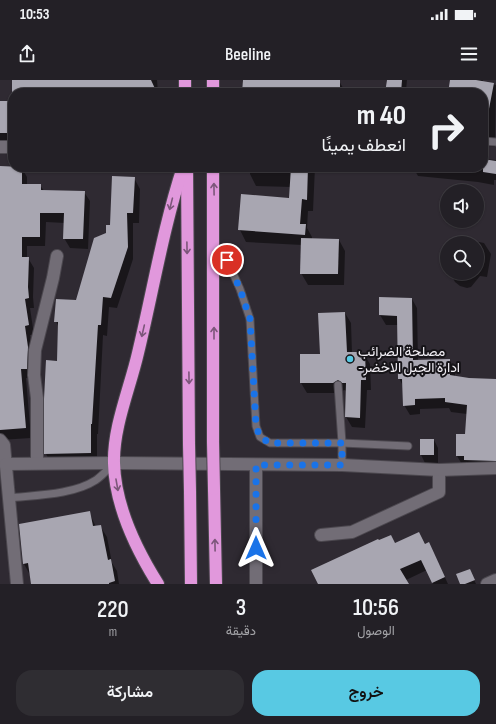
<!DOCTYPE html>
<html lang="ar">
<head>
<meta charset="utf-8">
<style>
	:root { --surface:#232026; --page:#2f2d32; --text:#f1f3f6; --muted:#a3a3a7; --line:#403e43; --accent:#58c9e3 }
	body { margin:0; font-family:"Sofia Sans Condensed",Vazirmatn,sans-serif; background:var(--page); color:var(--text); direction:rtl; height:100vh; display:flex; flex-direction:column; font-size:15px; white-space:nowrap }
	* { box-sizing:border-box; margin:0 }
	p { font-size:13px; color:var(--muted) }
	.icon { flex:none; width:22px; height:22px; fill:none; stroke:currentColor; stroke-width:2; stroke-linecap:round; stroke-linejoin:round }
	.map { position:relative; height:504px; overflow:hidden; direction:ltr }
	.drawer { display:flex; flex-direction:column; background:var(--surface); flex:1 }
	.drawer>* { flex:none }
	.top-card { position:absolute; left:8px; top:8px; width:480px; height:84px; border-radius:16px; box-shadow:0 1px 3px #0004,0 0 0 1px var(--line); direction:rtl; background:#232026; color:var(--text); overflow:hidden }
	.fabs { position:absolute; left:440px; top:104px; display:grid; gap:8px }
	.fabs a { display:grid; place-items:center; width:44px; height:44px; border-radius:50%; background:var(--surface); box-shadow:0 1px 3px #0004,0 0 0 1px var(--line); font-size:20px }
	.pin { position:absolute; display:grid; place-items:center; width:34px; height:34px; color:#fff; margin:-17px; border:2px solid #fff; border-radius:50%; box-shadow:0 1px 4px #0007 }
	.me { position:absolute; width:44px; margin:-22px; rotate:0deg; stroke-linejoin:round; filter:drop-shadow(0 0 3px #0008) }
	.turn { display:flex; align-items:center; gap:14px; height:84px; padding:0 16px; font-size:18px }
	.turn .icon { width:52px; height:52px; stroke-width:2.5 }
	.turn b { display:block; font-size:28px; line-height:34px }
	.eta { display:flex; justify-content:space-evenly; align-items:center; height:68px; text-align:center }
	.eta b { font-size:24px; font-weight:600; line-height:28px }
	.button { display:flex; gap:8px; margin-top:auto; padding:8px 16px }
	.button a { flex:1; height:46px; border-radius:16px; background:var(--accent); color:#111; font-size:16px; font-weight:600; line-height:46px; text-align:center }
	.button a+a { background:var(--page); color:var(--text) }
	.status { display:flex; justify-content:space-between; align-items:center; height:28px; padding:0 20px; background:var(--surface); direction:ltr }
	.status svg { height:11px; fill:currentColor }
	header { display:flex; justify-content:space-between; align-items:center; height:52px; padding:0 16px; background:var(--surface); font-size:18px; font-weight:600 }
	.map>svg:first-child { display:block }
</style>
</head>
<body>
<div class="status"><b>10:53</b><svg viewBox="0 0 49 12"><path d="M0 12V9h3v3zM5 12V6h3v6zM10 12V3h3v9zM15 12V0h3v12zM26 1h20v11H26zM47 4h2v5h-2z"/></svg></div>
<header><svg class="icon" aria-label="menu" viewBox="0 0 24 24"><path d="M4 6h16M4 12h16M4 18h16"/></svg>Beeline<svg class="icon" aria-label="share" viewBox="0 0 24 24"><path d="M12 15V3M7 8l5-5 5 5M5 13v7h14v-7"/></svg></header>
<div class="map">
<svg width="496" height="504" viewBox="0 0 496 504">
	<rect width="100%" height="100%" fill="#2f2a32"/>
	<g fill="#0007">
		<polygon points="13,0 157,0 158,13 13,13 13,73 0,72 0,22 13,22"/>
		<polygon points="244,0 339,1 346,13 243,13"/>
		<polygon points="388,0 407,0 406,11 413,12 414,13 379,13 379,10 386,11"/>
		<polygon points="451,0 483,0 482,2 496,5 495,67 483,65 483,13 449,13"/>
		<polygon points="483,79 496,80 496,100 494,100 494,105 478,102 418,96 414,89 414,87 483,87"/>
		<polygon points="0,87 21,87 27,97 27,105 40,105 44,111 84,112 90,121 88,169 70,168 64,158 65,143 46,142 45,166 27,166 27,178 28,178 34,188 33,217 34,228 30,228 34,255 30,255 33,278 32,299 26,298 31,358 0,360"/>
		<polygon points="250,87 315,87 313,131 308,131 307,148 312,157 312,159 339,160 345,171 344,205 308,205 301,193 302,165 246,162 240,150 290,119 291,107 256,106 250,94"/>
		<polygon points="134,98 140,109 139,143 133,143 133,179 117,228 109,227 107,256 103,255 98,354 97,354 97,384 52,385 46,374 58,282 59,248 56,241 77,221 107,154"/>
		<polygon points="455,157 484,163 491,174 487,197 480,196 471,207 467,208 460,206 455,202 450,193 477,193 477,163 454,163"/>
		<polygon points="380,218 412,219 417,228 418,281 449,280 455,290 455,297 469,299 496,300 496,390 463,386 457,376 457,355 466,355 467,334 451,332 449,328 420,329 420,334 410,335 404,325 403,306 399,298 398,245 386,245 380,235"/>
		<polygon points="345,233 351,243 352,273 362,273 364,274 370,284 371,310 367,310 365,348 352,347 346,337 347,311 344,310 340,313 307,313 301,303 301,275 321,275"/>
		<polygon points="421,360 434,360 438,368 438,383 425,383 421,375"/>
		<polygon points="89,432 96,447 100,446 107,457 112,483 117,491 119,504 32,504 30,495 24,484"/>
		<polygon points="419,453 426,465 434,474 448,504 433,504 427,490 406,500 408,504 319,504 395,464"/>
		<polygon points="471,493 476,504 461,504"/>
	</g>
	<g fill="#a8a6b1">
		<polygon points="12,0 151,0 157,13 12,13"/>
		<polygon points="243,0 340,0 340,13 242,13"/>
		<polygon points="387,0 402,0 401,13 385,13"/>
		<polygon points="450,0 476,0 494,3 488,34 483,34 483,13 448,13"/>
		<rect x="0" y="21" width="13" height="32"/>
		<polygon points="483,79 496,81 496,94 483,92"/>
		<polygon points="0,86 22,87 22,104 41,104 41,110 85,111 83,159 63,159 64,133 40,133 40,157 22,157 22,177 29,177 28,207 29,218 25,219 29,245 25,246 28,267 27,289 21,289 26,348 0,350"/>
		<polygon points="291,87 308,87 307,120 302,119 300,144 306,144 305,155 238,150 241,114 289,118"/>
		<polygon points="112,96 135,97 133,133 127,133 128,167 111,218 103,217 101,245 98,245 92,344 91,344 91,373 44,374 44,319 46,280 57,281 58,242 54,242 56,219 76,220 94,158 106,153 106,145 110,145"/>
		<polygon points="301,158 339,159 338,194 300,194"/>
		<polygon points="379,217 412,218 413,280 450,279 450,295 469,298 496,299 496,381 464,380 464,376 456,376 456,354 465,354 467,325 445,322 445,318 415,319 415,325 403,326 402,299 398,299 397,236 379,235"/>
		<polygon points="345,232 347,272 362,272 362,273 365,273 366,300 361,300 360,338 345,337 346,303 342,303 338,300 333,303 300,303 300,274 320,274 318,233"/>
		<rect x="420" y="359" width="14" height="16"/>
		<polygon points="90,431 93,446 101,445 108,480 111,479 115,501 109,503 109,504 31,504 28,483 23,484 19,444"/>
		<polygon points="419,452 425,464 429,462 445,497 432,503 421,480 400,489 409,504 318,504 311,490 378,459 379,460 391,455 395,463"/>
		<polygon points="470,489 475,500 465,504 460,504 456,494"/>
	</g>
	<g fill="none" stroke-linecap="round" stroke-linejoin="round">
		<defs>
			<g id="lane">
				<polyline points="483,61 496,62"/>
				<polyline points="214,172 227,180 240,209 250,239 256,346 260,357 270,363 342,363 408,366"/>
				<polyline points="338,305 342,363 342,385"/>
				<path d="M9,418C36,415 73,415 96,400C103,395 108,389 114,383"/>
			</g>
			<g id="street">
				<polyline points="0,67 13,67"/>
				<polyline points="0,360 4,365 17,504"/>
				<polyline points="37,383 37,318 34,295 35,270 53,198 57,176"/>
				<polyline points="6,384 114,383"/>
				<polyline points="321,455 352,452 439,412 439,390"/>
				<polyline points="256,504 256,385"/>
				<polyline points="487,504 496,500"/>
			</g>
			<polyline id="secondary" points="114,383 342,385 439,390 496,388"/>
			<g id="highway">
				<polyline points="185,0 185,13"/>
				<polyline points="213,0 213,13"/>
				<polyline points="187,87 189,364"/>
				<polyline points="213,362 213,87"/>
				<polyline points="214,409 216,504"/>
				<polyline points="190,411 191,504"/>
				<path d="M158,504C136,469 115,425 114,383C113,347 130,308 138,273C153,211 163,148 183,87"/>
			</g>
		</defs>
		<use href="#lane" stroke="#4c484f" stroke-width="9"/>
		<use href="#street" stroke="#4c484f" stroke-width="14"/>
		<use href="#secondary" stroke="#4c484f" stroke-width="14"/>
		<use href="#highway" stroke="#4c484f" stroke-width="14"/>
		<use href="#lane" stroke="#726d76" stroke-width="7"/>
		<use href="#street" stroke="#726d76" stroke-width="12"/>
		<use href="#secondary" stroke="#726d76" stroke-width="12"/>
		<use href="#highway" stroke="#e198dc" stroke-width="12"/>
		<defs>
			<g id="highway-bridge">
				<polyline points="213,362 214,409"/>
				<polyline points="189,364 190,411"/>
			</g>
		</defs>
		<use href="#highway-bridge" stroke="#4c484f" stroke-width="14" stroke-linecap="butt"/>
		<use href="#highway-bridge" stroke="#e198dc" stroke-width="12"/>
	</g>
	<defs><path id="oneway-shaft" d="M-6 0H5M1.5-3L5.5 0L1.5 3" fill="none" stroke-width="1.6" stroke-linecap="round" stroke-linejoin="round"/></defs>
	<g stroke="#7c567a">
		<use href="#oneway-shaft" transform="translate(214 109) rotate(-91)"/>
		<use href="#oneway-shaft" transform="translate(171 124) rotate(104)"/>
		<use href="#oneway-shaft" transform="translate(187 168) rotate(89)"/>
		<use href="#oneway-shaft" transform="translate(143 251) rotate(103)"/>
		<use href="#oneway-shaft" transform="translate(214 253) rotate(-90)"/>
		<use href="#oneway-shaft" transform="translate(189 298) rotate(89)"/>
		<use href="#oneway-shaft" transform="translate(117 405) rotate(80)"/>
		<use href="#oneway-shaft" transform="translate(215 465) rotate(-91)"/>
	</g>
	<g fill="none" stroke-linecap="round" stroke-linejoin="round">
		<polyline stroke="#1a73e8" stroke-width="7" stroke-dasharray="0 12.6" points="227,180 240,209 250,239 256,346 260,357 270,363 342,363 342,385 256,385 256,468"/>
	</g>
	<circle fill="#58c9e3" stroke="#161418" stroke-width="1.5" cx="350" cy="279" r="4"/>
	<g text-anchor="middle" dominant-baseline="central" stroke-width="4" stroke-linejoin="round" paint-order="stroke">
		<g font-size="14" fill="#f2eff5" stroke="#161418" text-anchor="start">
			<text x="358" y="271">مصلحة الضرائب<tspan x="358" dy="16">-ادارة الجبل الاخضر</tspan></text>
		</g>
	</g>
</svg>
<div class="fabs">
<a><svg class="icon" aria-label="sound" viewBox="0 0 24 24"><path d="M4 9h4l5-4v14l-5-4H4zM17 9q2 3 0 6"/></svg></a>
<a><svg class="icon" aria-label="search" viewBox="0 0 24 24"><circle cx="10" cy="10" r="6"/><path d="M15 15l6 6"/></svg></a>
</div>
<div class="pin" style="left:227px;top:180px;background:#d93025"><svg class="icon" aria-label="arrive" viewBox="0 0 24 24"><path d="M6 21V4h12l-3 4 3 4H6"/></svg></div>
<svg class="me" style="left:256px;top:468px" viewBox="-20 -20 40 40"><path d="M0-17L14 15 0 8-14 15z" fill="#1a73e8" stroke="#fff" stroke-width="4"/></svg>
<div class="top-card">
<div class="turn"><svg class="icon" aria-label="right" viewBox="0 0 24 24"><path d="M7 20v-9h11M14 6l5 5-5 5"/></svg><div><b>40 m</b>انعطف يمينًا</div></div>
</div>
</div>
<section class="drawer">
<div class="eta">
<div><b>10:56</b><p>الوصول</p></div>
<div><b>3</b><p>دقيقة</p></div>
<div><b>220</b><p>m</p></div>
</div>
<div class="button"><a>خروج</a><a>مشاركة</a></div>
</section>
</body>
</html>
